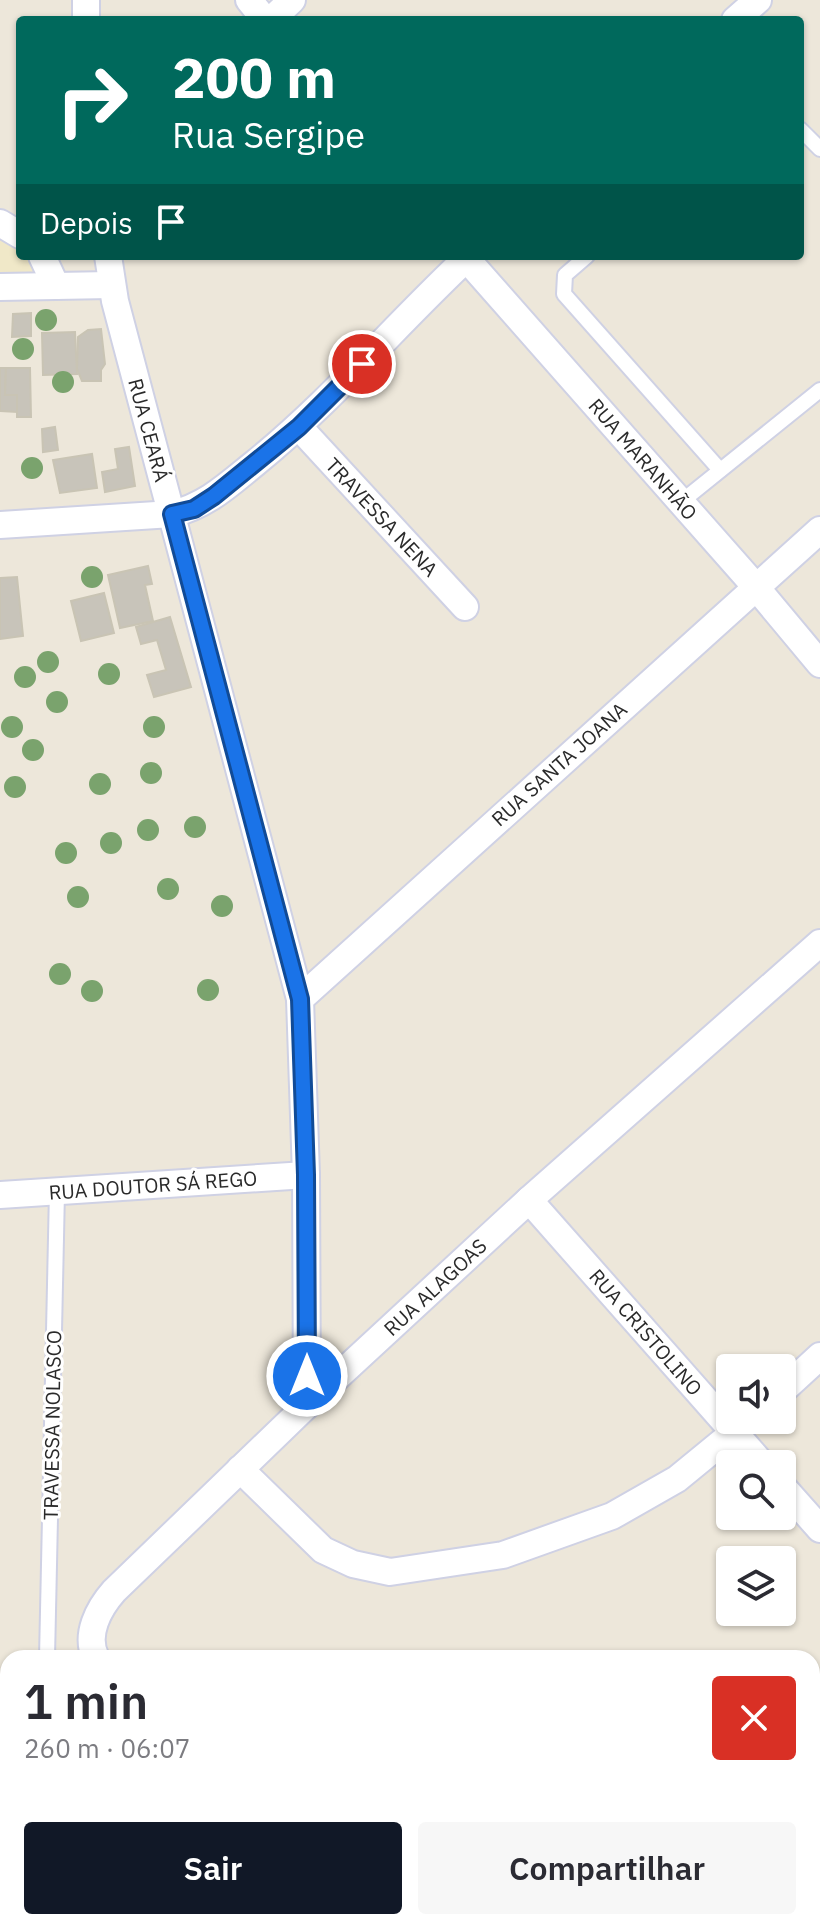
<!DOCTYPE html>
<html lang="pt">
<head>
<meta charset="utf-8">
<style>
	:root { --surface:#fff; --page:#f7f7f7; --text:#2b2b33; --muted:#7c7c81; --accent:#111827 }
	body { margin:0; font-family:"IBM Plex Sans",sans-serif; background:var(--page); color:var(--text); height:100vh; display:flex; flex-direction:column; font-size:30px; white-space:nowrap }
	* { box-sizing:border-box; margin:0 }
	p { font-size:26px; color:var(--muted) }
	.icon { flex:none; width:44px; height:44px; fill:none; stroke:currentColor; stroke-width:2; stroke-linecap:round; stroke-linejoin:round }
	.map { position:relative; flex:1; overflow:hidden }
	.sheet { position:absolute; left:0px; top:1650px; width:820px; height:280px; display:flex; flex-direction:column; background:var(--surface); border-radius:24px 24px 0 0; box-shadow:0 2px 6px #0004 }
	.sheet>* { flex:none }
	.guide { position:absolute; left:16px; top:16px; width:788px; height:244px; border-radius:8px; box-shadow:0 2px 6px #0004; background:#00695c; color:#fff; overflow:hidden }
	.controls { position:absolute; left:716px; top:1354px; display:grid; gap:16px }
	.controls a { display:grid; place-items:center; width:80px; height:80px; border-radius:8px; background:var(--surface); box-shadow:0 2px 6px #0004; font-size:40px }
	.pin { position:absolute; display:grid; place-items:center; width:68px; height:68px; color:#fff; margin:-34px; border:4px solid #fff; border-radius:50%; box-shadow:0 2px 8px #0007 }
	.me { position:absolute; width:88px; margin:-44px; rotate:0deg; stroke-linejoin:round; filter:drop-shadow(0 0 6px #0008) }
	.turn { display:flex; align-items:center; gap:28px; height:168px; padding:0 24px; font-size:36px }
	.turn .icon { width:104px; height:104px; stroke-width:2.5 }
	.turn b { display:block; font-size:56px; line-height:68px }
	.then { display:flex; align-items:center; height:76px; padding:0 24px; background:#0003; gap:16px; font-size:30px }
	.round { display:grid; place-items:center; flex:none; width:84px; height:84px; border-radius:8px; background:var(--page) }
	.headline { display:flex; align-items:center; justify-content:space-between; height:136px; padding:0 24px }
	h1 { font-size:48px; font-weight:600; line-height:60px }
	.primary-button { display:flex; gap:16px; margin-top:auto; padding:16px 24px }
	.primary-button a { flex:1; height:92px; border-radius:8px; background:var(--accent); color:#fff; font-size:32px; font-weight:600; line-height:92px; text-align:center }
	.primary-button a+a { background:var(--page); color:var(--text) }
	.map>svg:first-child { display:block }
</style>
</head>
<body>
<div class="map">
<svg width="820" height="1930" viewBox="0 0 820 1930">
	<rect width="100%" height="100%" fill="#ede7da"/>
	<polygon fill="#f0e8c8" points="0,223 20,235 20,256 42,256 56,286 0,287"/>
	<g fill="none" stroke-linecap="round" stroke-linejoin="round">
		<g stroke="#64bff8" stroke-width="52">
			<polyline points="812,1746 820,1748"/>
			<polyline points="137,1930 145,1922"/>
		</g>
	</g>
	<g fill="#c8c4ba" stroke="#c9c4b4" stroke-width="2">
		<polygon points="31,313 31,336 12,337 13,314"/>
		<polygon points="101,329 105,364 101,370 101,381 82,381 77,369 78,337 88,330"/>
		<polygon points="75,332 77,374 43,375 42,333"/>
		<polygon points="0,368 6,368 5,395 17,395 17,412 0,411"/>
		<polygon points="6,368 30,368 31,417 17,417 17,395 5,395"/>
		<polygon points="55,427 58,450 43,452 42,429"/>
		<polygon points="129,447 135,486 105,492 102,472 118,469 115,449"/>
		<polygon points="92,454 97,488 60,493 53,460"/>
		<polygon points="148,566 152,584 145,585 153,621 120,628 108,575"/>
		<polygon points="17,577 23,636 0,639 0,578"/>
		<polygon points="104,593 114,633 81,641 71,601"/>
		<polygon points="170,617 191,687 154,697 147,675 166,670 157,640 141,644 136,627"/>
	</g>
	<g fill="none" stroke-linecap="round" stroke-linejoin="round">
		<defs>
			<g id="service">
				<polyline points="800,129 820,149"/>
				<polyline points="587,256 565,275 564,294 720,470"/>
				<polyline points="681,502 820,390"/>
				<polyline points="47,1658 57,1191"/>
			</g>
			<g id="minor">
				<polyline points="86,0 86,20"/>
				<polyline points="249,0 265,20"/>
				<polyline points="271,20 292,0"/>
				<polyline points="735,20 758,0"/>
				<polyline points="0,223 20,235"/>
				<polyline points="42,256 56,286"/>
				<polyline points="108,256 115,301 300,999 306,1175 307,1405"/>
				<polyline points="464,256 755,586 820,664"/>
				<polyline points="0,287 111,285"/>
				<polyline points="299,427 465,607"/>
				<path d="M0,525L172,514C206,506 228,485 254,464C332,401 396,324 469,256"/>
				<polyline points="300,999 820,530"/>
				<polyline points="0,1195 306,1175"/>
				<polyline points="529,1200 762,1464"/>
				<polyline points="782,1391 820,1356"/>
				<polyline points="240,1469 323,1550 353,1564 390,1572 503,1555 612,1516 677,1479 749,1420"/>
				<polyline points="782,1486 820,1529"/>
				<path d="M96,1658C84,1635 99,1608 114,1591L307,1405L529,1200L820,943"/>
				<polyline points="429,1922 454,1930"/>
				<polyline points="323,1930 337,1922"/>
				<polyline points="686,1930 686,1922"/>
			</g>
		</defs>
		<use href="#service" stroke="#cfd1e4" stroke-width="18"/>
		<use href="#minor" stroke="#cfd1e4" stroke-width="30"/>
		<use href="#service" stroke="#fff" stroke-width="14"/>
		<use href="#minor" stroke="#fff" stroke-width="26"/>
	</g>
	<g fill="#7aa36d">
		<circle cx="46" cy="320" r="11"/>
		<circle cx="23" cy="349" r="11"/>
		<circle cx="63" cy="382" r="11"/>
		<circle cx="32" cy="468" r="11"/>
		<circle cx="92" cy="577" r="11"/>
		<circle cx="48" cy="662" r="11"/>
		<circle cx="109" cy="674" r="11"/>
		<circle cx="25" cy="677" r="11"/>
		<circle cx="57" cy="702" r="11"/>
		<circle cx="12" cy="727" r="11"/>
		<circle cx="154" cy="727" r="11"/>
		<circle cx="33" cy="750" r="11"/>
		<circle cx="151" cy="773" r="11"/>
		<circle cx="100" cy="784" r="11"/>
		<circle cx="15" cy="787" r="11"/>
		<circle cx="195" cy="827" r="11"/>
		<circle cx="148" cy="830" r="11"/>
		<circle cx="111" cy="843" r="11"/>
		<circle cx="66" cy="853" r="11"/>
		<circle cx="168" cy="889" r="11"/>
		<circle cx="78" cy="897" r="11"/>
		<circle cx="222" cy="906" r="11"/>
		<circle cx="60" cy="974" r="11"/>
		<circle cx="208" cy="990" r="11"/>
		<circle cx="92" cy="991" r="11"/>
	</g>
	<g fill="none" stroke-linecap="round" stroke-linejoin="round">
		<defs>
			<polyline id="route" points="307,1376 306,1175 300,999 172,514 194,509 214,496 299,427 362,364"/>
		</defs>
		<use href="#route" stroke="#114b97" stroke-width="20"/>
		<use href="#route" stroke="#1a73e8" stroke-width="14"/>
	</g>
	<g text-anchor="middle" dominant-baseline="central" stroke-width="6" stroke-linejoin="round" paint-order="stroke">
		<g font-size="20" fill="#2a2a2a" stroke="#fff">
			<text transform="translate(149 430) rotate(75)">RUA CEARÁ</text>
			<text transform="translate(643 459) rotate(49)">RUA MARANHÃO</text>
			<text transform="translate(382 517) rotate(47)">TRAVESSA NENA</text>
			<text transform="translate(559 764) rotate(-42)">RUA SANTA JOANA</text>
			<text transform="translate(153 1185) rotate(-4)">RUA DOUTOR SÁ REGO</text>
			<text transform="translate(435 1287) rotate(-43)">RUA ALAGOAS</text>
			<text transform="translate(646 1332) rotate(49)">RUA CRISTOLINO</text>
			<text transform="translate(52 1425) rotate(-89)">TRAVESSA NOLASCO</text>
		</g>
	</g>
</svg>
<div class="controls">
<a><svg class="icon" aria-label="sound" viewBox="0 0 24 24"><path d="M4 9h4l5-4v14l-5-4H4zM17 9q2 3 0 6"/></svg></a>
<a><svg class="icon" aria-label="search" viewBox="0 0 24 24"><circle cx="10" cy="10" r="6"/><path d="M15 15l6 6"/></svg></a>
<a><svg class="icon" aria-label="layers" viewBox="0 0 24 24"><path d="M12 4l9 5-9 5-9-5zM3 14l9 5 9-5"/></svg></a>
</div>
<div class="pin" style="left:362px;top:364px;background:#d93025"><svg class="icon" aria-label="arrive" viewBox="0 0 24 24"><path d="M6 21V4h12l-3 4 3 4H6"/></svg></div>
<svg class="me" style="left:307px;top:1376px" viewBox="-20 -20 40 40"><circle r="17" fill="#1a73e8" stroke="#fff" stroke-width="3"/><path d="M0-11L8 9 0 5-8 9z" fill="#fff"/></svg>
<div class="guide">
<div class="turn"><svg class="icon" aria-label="right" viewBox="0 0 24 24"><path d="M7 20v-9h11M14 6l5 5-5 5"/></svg><div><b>200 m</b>Rua Sergipe</div></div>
<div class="then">Depois<svg class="icon" aria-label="arrive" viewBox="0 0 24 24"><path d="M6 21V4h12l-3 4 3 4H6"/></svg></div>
</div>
<section class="sheet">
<div class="headline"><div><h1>1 min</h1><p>260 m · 06:07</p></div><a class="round" style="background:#d93025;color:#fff"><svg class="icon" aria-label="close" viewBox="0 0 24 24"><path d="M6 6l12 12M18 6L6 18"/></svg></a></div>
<div class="primary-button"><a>Sair</a><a>Compartilhar</a></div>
</section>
</div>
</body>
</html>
